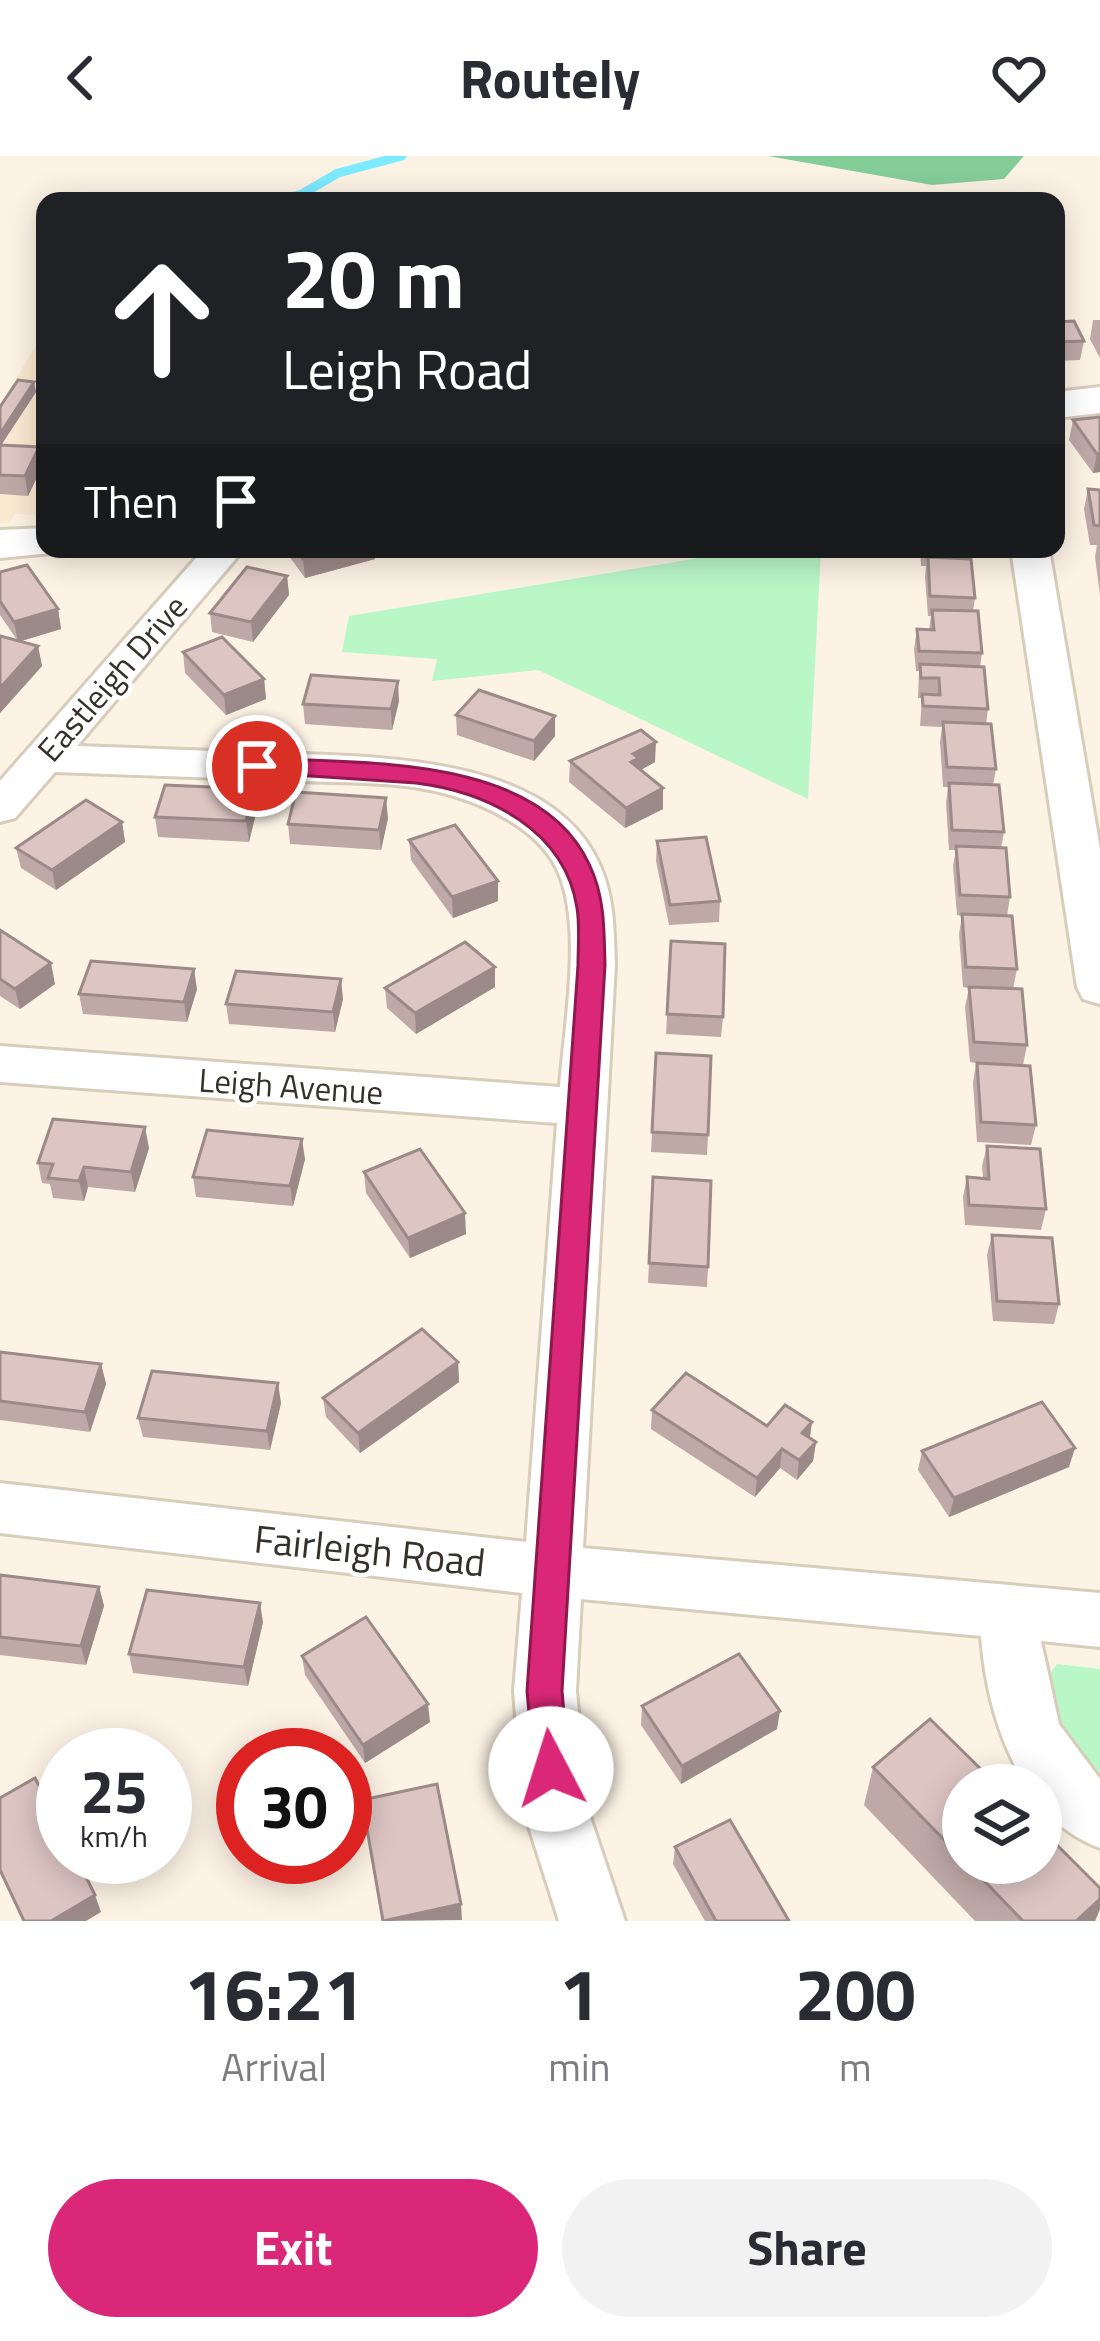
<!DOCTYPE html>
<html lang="en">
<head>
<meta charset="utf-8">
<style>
	:root { --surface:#fff; --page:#f2f2f3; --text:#2b2b33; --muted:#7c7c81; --accent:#db2777 }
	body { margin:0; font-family:"Titillium Web",sans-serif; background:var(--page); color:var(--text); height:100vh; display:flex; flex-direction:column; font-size:45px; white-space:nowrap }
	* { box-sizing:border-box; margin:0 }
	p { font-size:39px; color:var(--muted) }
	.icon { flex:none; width:66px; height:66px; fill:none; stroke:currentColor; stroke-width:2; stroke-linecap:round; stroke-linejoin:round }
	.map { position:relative; height:1765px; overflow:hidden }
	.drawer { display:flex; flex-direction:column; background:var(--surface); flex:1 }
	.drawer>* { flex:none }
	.top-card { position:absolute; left:36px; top:36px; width:1029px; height:366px; border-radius:24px; box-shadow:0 6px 30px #0003; background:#202124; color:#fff; overflow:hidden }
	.buttons { position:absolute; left:942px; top:1608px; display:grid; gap:24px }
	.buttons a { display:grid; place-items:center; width:120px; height:120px; border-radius:50%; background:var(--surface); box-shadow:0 6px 30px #0003; font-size:60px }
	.speed { position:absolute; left:36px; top:1572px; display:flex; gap:24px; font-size:60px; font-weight:700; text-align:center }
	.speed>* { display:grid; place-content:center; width:156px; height:156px; border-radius:50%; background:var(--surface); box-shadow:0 6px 30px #0003; line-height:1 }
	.speed small { font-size:30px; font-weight:400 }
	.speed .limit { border:18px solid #d22; background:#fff; color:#111 }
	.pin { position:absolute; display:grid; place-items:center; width:102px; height:102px; color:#fff; margin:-51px; border:6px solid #fff; border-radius:50%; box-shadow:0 3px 12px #0007 }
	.me { position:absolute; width:132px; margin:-66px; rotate:355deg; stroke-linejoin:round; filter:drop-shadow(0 0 9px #0008) }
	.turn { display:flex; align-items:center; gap:42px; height:252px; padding:0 48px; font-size:54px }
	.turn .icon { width:156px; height:156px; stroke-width:2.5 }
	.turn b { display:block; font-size:84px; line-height:102px }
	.then { display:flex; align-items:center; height:114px; padding:0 48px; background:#0003; gap:24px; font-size:45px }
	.eta { display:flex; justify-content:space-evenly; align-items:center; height:204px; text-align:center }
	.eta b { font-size:72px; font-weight:700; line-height:84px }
	.button { display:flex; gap:24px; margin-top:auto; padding:24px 48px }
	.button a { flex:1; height:138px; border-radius:72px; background:var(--accent); color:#fff; font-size:48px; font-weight:700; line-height:138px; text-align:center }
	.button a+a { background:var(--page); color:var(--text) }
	header { display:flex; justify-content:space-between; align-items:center; height:156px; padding:0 48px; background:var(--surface); font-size:54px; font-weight:700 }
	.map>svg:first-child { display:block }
</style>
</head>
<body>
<header><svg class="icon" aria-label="back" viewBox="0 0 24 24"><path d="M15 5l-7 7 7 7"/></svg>Routely<svg class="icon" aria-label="heart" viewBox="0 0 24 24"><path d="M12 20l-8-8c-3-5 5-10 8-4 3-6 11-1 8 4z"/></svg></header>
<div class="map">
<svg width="1100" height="1765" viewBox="0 0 1100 1765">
	<rect width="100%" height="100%" fill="#fdf3e5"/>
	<polygon fill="#fbead2" points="41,181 45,181 45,359 15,358 9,367 0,367 0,250"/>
	<g fill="#b9f7c7">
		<polygon points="753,393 821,393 808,643 538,514 432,525 437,503 342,496 349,460"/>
		<polygon points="1057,1508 1100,1513 1100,1628 1059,1576 1043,1527"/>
	</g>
	<polygon fill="#85cd98" points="768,0 1024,0 1004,23 932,29"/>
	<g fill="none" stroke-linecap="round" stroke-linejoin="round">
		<polyline stroke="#7debff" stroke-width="9" points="275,45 302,38 338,17 402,0"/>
		<defs>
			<g id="minor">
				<path d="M204,393H244L77,590C141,592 206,595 270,597C371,601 552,597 600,710C614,741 614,775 615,809L583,1392L1100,1437V1491L1041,1485L1059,1568L1100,1623V1692C1076,1683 1058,1670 1041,1650V1629H1026C998,1584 985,1532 981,1480L581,1443L576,1535L587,1652L625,1765H559L523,1652L514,1535L522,1437L0,1377V1327L526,1386L557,967L0,926V890L560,931C564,871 584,769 557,713C538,673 487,649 447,638C401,625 349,627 301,625C219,622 137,619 55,616L15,662L0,666V625Z"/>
				<polygon points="1011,393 1049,393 1100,693 1100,848 1083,843 1077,831"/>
			</g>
			<g id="tertiary">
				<polygon points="1100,231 1100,257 1056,262 1056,236"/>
				<polygon points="45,372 45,393 64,393 62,396 0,402 0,374"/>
			</g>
		</defs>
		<use href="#minor" stroke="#d8ccba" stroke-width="6"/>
		<use href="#tertiary" stroke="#d8ccba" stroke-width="6"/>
		<use href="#minor" fill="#fff" fill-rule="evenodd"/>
		<use href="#tertiary" fill="#fff" fill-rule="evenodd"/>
	</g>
	<g fill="#bea9a7">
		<polygon points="1093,164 1100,164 1100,202 1090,183"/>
		<polygon points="1056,166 1084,185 1080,204 1056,205"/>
		<polygon points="34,226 36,236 1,289 39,291 42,311 28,340 0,338 0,251"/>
		<polygon points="1100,261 1100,316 1093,317 1069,284 1073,264"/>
		<polygon points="1088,333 1100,334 1100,439 1095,401 1097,389 1090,389 1084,353"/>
		<polygon points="289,393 374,393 375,403 305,422 289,400"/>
		<polygon points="920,393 967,393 966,403 975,442 973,455 982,497 980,511 988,553 986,568 996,613 993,629 1004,676 1001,692 1010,741 1007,760 1017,813 1013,833 1027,889 1023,909 1036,969 1031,989 977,986 973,927 976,907 970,906 965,851 969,832 963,831 959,778 962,760 957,759 953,710 956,694 949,694 946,647 948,631 943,631 940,586 942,571 920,570 922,542 918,542 919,515 916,515 914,493 917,473 929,474 931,460 928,460 925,421 926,410 921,410"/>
		<polygon points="0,416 58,453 61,473 21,485 38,490 42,510 0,557 0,480 17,484 0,459"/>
		<polygon points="287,420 289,439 253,486 212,476 210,457"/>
		<polygon points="183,496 264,523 266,543 226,559 185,517"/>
		<polygon points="399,545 392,574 305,568 303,548"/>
		<polygon points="456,559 555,580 534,605 457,579"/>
		<polygon points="570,605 655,606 640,614 663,632 663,653 625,672 569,626"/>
		<polygon points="255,633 257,653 249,686 158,681 155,661"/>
		<polygon points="388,662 381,694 290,688 288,668"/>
		<polygon points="122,666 125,686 56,734 21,712 16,692"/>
		<polygon points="409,684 498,725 498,745 453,762 411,704"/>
		<polygon points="657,685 720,745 719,766 669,769 656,705"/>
		<polygon points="0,774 55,828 20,853 0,840"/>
		<polygon points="671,785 723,861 721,881 666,878"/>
		<polygon points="495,811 495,831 416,878 387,852 385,832"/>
		<polygon points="197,833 187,866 83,858 79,838"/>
		<polygon points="343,843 335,876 229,868 226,848"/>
		<polygon points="656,897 708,979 707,999 651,996"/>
		<polygon points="987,990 1046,1053 1041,1074 965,1069 963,1041 967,1021 983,1022 982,1010"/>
		<polygon points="149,992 135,1036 88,1031 84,1045 53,1042 50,1028 42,1027 38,1007"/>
		<polygon points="305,1003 293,1050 196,1041 193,1021"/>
		<polygon points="364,1016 466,1078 410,1102 366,1037"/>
		<polygon points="653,1021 708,1111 707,1131 648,1127"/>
		<polygon points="992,1079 1059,1148 1054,1168 993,1165 987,1099"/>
		<polygon points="0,1196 101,1208 106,1228 90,1276 0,1264"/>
		<polygon points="458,1206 459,1226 360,1297 326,1261 323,1242"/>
		<polygon points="281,1247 270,1294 143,1281 138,1262"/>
		<polygon points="652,1254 767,1270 812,1266 810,1282 816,1286 813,1305 797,1324 780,1312 755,1341 651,1273"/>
		<polygon points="922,1295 1069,1311 949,1361 918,1314"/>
		<polygon points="0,1419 99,1431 104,1450 86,1509 0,1499"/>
		<polygon points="263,1466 248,1530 133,1517 129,1498"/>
		<polygon points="302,1500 430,1566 365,1607 305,1519"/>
		<polygon points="642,1550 777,1573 681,1628 641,1569"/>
		<polygon points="873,1611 963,1629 963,1707 1041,1707 1100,1732 1100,1753 1095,1765 975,1765 864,1649"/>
		<polygon points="675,1691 789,1765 705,1765 673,1708"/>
	</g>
	<g fill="#9b8a88">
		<polygon points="34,226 36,236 0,291 0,278"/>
		<polygon points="39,291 42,311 28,340 25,320"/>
		<polygon points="1100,297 1100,316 1093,317 1097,298"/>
		<polygon points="339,393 374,393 375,403 305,422 303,403"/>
		<polygon points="287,420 289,439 253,486 251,466"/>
		<polygon points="58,453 61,473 18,486 14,466"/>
		<polygon points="38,490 42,510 0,557 0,532"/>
		<polygon points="264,523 266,543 226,559 224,539"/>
		<polygon points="398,525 399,545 392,574 391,553"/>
		<polygon points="555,560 555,580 534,605 534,585"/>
		<polygon points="656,586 655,606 639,615 630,627 633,598"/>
		<polygon points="663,632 663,653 625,672 626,652"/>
		<polygon points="255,633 257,653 249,686 246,665"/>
		<polygon points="386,642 388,662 381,694 379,674"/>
		<polygon points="122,666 125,686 56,734 52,714"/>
		<polygon points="498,725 498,745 453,762 452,741"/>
		<polygon points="51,807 55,828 20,853 15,833"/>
		<polygon points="495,811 495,831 416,878 415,857"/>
		<polygon points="194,813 197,833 187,866 184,846"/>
		<polygon points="341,823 343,843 335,876 333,856"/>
		<polygon points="145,971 149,992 135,1036 131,1016"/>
		<polygon points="302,983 305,1003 293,1050 290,1030"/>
		<polygon points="84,1011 88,1031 84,1045 79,1025"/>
		<polygon points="465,1057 466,1078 410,1102 408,1082"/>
		<polygon points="458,1206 459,1226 360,1297 358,1277"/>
		<polygon points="101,1208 106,1228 90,1276 85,1256"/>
		<polygon points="278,1227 281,1247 270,1294 267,1275"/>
		<polygon points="812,1266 809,1286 802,1277"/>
		<polygon points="816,1286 813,1305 797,1324 799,1304"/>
		<polygon points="1075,1292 1069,1311 949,1361 954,1342"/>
		<polygon points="782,1293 780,1312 755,1341 757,1322"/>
		<polygon points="99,1431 104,1450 86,1509 81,1490"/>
		<polygon points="260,1447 263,1466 248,1530 244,1511"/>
		<polygon points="428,1548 430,1566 365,1607 363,1589"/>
		<polygon points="780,1555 777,1573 681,1628 682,1610"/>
		<polygon points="95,1739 101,1756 86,1765 51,1765"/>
		<polygon points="1100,1743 1100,1753 1095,1765 1076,1765"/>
		<polygon points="461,1748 462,1764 383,1765"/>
	</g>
	<g fill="#ddc5c2" stroke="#9b8a88" stroke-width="3">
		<polygon points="1074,165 1084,185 1056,186 1056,166"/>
		<polygon points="18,224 34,226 0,278 0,251"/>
		<polygon points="1100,261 1100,297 1097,298 1073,264"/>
		<polygon points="0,289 39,291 25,320 0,319"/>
		<polygon points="1088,333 1100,334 1100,370 1094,369"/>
		<polygon points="296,393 339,393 303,403"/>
		<polygon points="928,401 971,403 975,442 930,440"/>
		<polygon points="27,409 58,453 14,466 0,445 0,416"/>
		<polygon points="247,411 287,420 251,466 210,457"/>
		<polygon points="932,454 978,455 982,497 919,495 917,473 934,474"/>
		<polygon points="0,480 38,490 0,532"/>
		<polygon points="222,481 264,523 224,539 183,496"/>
		<polygon points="920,508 984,511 988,553 923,550 922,538 940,539 939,522 921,522"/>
		<polygon points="311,519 398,525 391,553 303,548"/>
		<polygon points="479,534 555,560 534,585 456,559"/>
		<polygon points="943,566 991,568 996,613 947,611"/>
		<polygon points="641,574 656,586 633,598 639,602 631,606 663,632 626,652 570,605"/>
		<polygon points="949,627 999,629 1004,676 952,674"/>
		<polygon points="165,629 255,633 246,665 155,661"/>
		<polygon points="296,636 386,642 379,674 288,668"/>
		<polygon points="86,644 122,666 52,714 16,692"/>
		<polygon points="455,669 498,725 452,741 409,684"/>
		<polygon points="706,681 720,745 670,749 657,685"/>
		<polygon points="956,690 1006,692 1010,741 960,739"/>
		<polygon points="962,758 1012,760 1017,813 966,811"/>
		<polygon points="0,774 51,807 15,833 0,823"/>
		<polygon points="671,785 725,788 723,861 667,858"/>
		<polygon points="465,786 495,811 415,857 385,832"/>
		<polygon points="91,805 194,813 184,846 79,838"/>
		<polygon points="236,815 341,823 333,856 226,848"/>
		<polygon points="969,831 1022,833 1027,889 974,886"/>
		<polygon points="656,897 711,900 708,979 652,976"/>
		<polygon points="977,907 1030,910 1036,969 981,966"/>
		<polygon points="53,963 145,971 131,1016 84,1011 79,1025 48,1022 53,1008 38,1007"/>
		<polygon points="207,974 302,983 290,1030 193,1021"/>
		<polygon points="987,990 1040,993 1046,1053 969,1049 967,1021 989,1023"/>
		<polygon points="420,993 465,1057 408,1082 364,1016"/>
		<polygon points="653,1021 711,1025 708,1111 649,1107"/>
		<polygon points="992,1079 1052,1082 1059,1148 997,1145"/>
		<polygon points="422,1173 458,1206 358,1277 323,1242"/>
		<polygon points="0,1196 101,1208 85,1256 0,1245"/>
		<polygon points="152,1215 278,1227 267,1275 138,1262"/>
		<polygon points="686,1217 767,1270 785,1249 812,1266 802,1277 816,1286 799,1304 782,1293 757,1322 652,1254"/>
		<polygon points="1042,1246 1075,1292 954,1342 922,1295"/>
		<polygon points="0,1419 99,1431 81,1490 0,1481"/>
		<polygon points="147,1434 260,1447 244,1511 129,1498"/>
		<polygon points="366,1461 428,1548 363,1589 302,1500"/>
		<polygon points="739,1498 780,1555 682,1610 642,1550"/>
		<polygon points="930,1563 997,1629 963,1629 963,1703 873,1611"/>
		<polygon points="35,1622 63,1676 63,1701 76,1701 95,1739 51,1765 24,1765 0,1714 0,1642"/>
		<polygon points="437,1628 461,1748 383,1765 362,1644"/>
		<polygon points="730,1664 789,1765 716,1765 675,1691"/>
		<polygon points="1041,1673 1100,1732 1100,1743 1076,1765 1023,1765 967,1707 1041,1707"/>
	</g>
	<path fill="#db2777" stroke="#8e194d" stroke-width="3" d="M257,602C359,608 540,597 590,710C605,742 604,775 605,809L562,1535L569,1613L564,1625L551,1630L539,1625L534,1613L527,1535L578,809C578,791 580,770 577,752C565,674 488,636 416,627L249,616L245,610Z"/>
	<g text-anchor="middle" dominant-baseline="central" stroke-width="9" stroke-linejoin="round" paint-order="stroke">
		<g font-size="33" fill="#35302a" stroke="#fff">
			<text transform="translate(112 522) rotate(-49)">Eastleigh Drive</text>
			<text transform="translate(291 930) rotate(4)">Leigh Avenue</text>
		</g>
		<g font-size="39" fill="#35302a" stroke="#fff">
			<text transform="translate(370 1394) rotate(6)">Fairleigh Road</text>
		</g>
	</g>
</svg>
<div class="buttons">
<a><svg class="icon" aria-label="layers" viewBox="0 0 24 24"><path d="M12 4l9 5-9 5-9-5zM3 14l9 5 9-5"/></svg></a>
</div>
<div class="speed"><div>25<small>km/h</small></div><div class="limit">30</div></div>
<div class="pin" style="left:257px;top:610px;background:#d93025"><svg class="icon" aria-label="arrive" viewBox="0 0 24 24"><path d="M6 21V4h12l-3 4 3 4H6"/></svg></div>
<svg class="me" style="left:551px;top:1613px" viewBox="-20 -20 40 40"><circle r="19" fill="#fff"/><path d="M0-13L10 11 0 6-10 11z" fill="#db2777"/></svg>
<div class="top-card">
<div class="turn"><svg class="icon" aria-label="ahead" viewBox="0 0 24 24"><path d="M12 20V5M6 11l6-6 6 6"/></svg><div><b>20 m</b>Leigh Road</div></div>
<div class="then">Then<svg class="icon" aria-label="arrive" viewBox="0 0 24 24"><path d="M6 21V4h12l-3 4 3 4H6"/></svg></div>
</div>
</div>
<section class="drawer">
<div class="eta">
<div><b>16:21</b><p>Arrival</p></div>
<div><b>1</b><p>min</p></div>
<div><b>200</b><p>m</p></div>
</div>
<div class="button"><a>Exit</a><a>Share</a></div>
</section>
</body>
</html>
